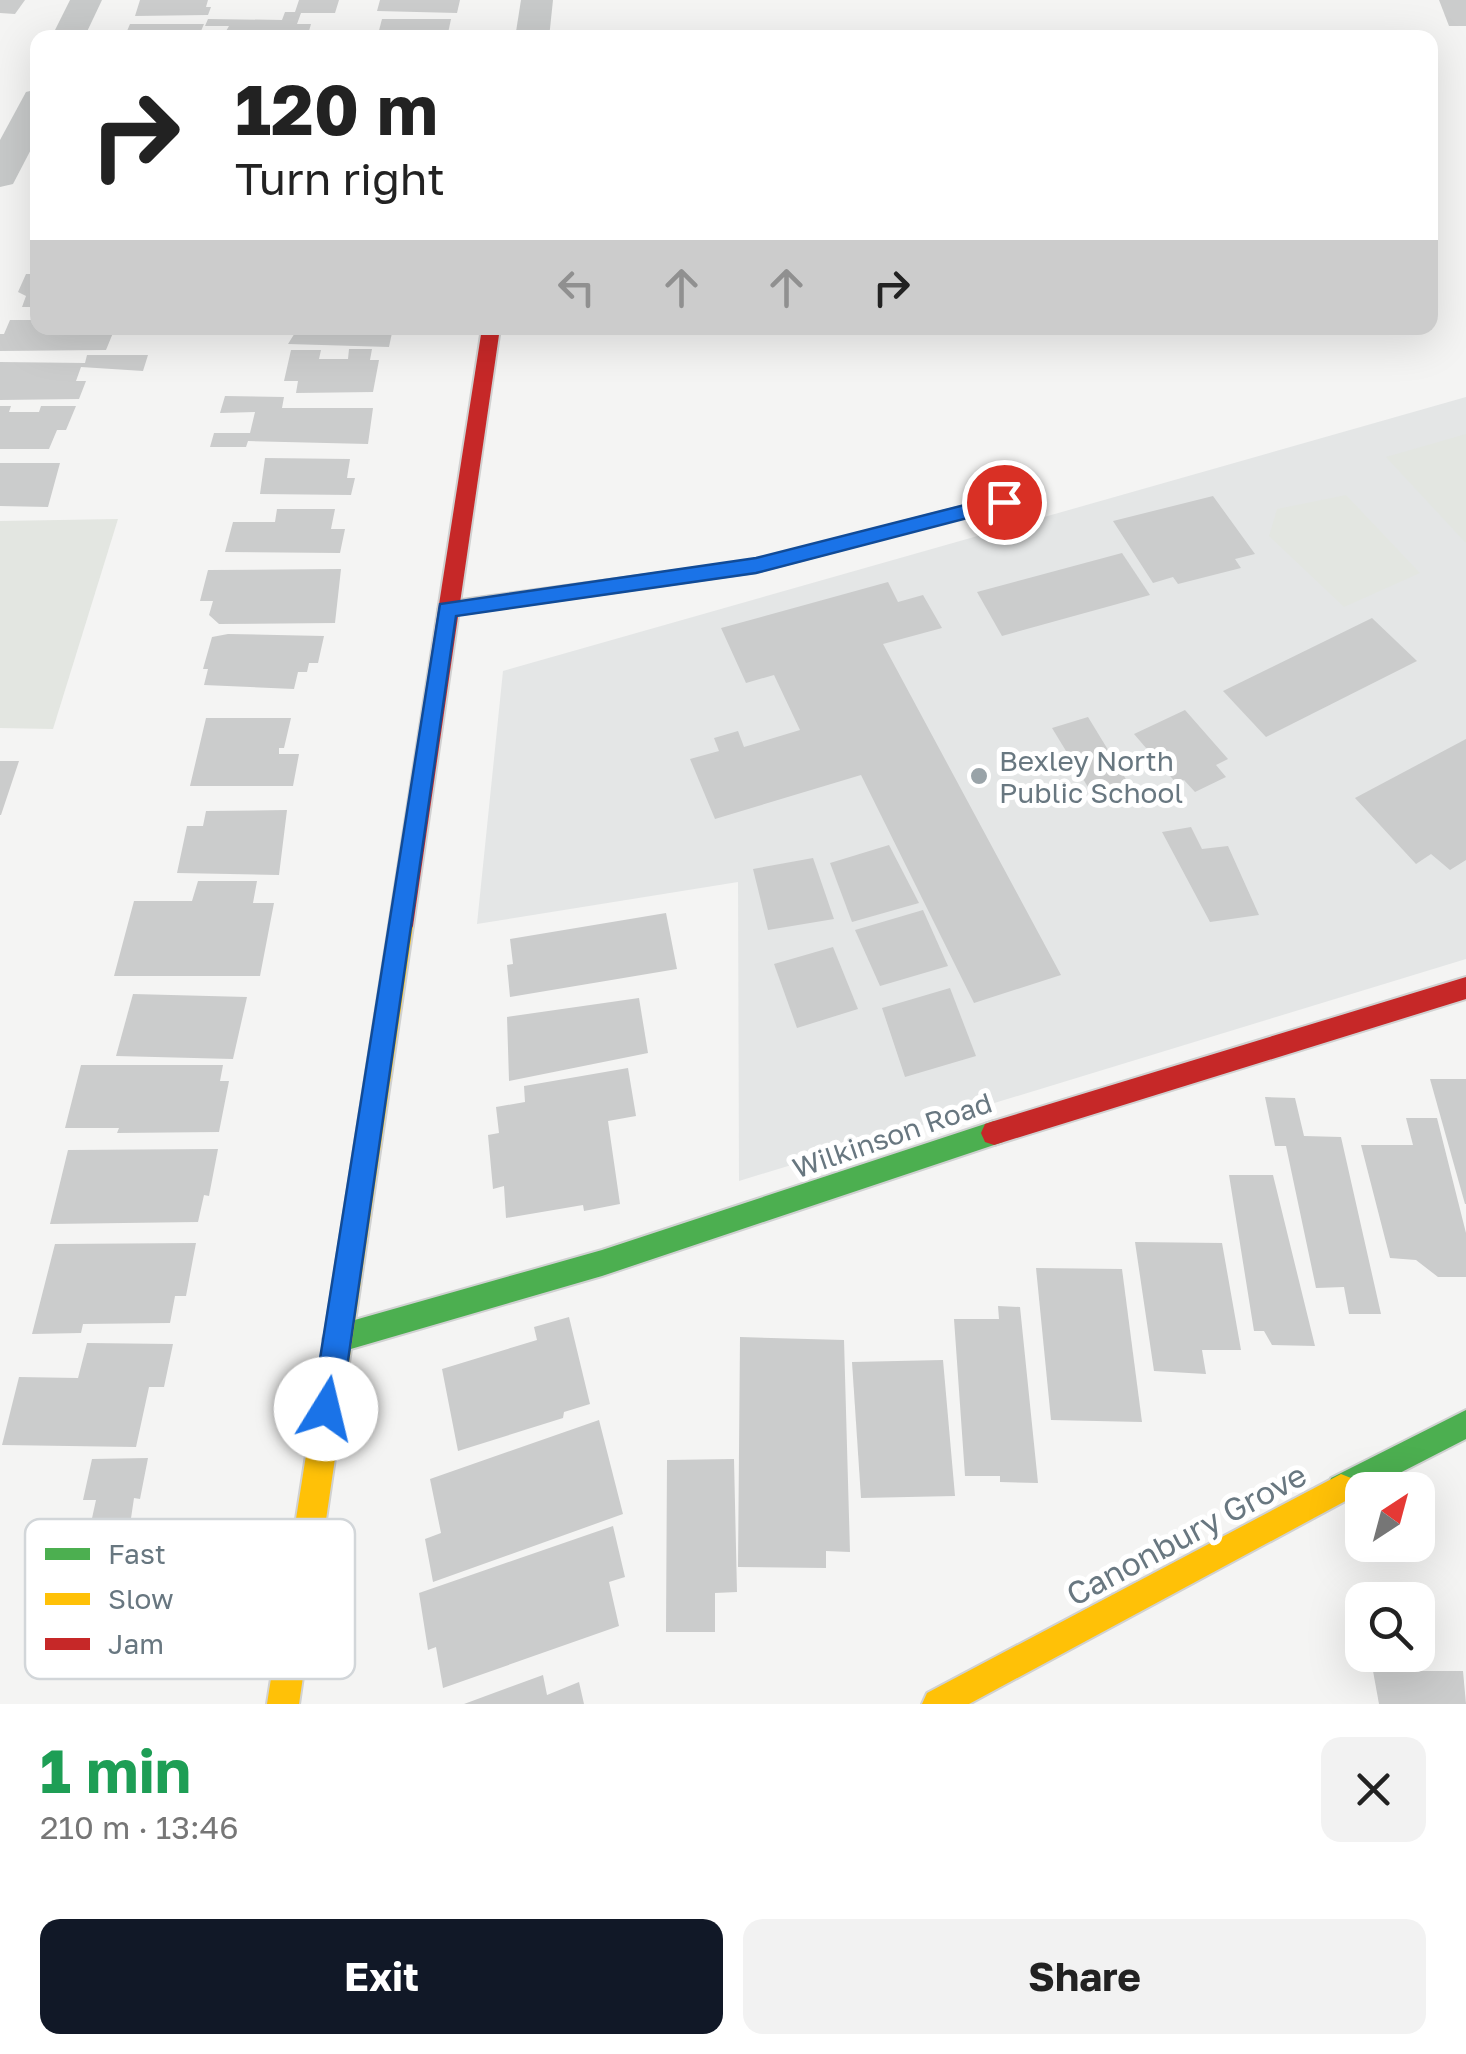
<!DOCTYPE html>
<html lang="en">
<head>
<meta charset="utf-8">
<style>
	:root { --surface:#fff; --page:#f2f2f2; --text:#222; --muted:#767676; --accent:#111827 }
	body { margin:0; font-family:"Golos Text",sans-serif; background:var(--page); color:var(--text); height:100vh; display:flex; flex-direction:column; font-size:38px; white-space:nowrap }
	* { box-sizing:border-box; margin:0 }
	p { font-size:32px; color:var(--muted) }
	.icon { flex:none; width:55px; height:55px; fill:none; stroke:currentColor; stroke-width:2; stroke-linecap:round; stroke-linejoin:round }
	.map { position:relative; height:1704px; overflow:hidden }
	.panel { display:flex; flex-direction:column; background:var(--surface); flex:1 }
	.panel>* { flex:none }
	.guide { position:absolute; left:30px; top:30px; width:1408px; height:305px; border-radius:20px; box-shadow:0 10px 40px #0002; background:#fff; color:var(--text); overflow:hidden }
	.needle { width:65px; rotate:36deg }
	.controls { position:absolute; left:1345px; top:1472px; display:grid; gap:20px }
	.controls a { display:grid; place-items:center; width:90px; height:90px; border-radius:20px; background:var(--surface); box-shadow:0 10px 40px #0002; font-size:50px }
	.pin { position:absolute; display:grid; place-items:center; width:85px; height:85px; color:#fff; margin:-42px; border:5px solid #fff; border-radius:50%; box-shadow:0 2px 10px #0007 }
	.me { position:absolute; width:110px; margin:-55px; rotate:9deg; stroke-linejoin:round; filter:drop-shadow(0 0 8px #0008) }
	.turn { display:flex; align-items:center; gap:35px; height:210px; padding:0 40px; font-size:45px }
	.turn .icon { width:130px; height:130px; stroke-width:2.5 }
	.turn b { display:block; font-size:70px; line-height:85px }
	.lanes { display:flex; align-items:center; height:95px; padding:0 40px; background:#0003; justify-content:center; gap:50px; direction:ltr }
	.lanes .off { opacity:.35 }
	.round { display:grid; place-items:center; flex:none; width:105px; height:105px; border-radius:20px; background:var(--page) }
	.headline { display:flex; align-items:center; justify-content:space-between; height:170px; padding:0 40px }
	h1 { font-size:60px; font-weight:700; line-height:75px; color:#1e9e55 }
	.action { display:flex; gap:20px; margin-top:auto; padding:20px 40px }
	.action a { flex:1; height:115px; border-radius:20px; background:var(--accent); color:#fff; font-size:40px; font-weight:700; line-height:115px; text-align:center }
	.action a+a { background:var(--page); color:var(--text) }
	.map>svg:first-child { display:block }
</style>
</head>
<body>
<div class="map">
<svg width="1466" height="1704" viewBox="0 0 1466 1704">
	<rect width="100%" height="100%" fill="#f4f4f3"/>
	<polygon fill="#e4e6e6" points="1466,397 1466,959 739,1181 738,882 477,924 503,671"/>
	<g fill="#e3e6e1">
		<polygon points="1466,434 1466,543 1386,457"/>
		<polygon points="1346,495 1420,573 1344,607 1269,536 1277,509"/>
		<polygon points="118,519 53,729 0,728 0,521"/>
	</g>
	<g fill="#cbcccc">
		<polygon points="0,0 25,0 15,14 0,13"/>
		<polygon points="140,0 208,0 206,7 211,7 208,15 135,16"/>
		<polygon points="299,0 339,0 335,13 301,13 297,24 311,24 307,38 222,38 229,26 205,26 208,19 282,20 285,12 295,12"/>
		<polygon points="380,0 460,0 457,13 377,11"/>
		<polygon points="1439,0 1466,0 1466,26 1449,26"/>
		<polygon points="382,19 451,19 447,38 377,38"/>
		<polygon points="130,24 204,24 198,38 124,38"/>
		<polygon points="26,274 38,274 38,307 22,307 26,296 18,292"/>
		<polygon points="10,320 38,320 38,328 115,328 106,350 0,351 0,334 4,334"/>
		<polygon points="298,328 393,328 389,347 288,344"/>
		<polygon points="349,349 372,349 370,360 379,360 373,392 296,393 298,381 284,381 291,350 321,350 319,359 348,359"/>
		<polygon points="87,355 148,355 143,371 81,367 76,381 86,381 79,399 0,400 0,362 85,363"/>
		<polygon points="225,396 284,397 282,408 373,408 368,444 248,441 246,447 210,447 214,433 250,433 255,412 220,413"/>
		<polygon points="0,406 11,406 9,412 39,412 41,406 76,406 66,430 57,430 49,449 0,449"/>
		<polygon points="265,458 350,459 347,478 355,478 351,495 260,494"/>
		<polygon points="0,463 60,463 48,507 0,506"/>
		<polygon points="1213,496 1255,554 1235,559 1241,568 1178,584 1173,577 1153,583 1113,521"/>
		<polygon points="277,509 335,509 331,529 345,529 340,553 225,552 233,522 275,522"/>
		<polygon points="1122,553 1150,595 1002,636 977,592"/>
		<polygon points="341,569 335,623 219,624 209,615 213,601 200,601 208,570"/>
		<polygon points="888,582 898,602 923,595 942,628 883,644 1061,975 974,1003 861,775 715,819 690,759 719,751 714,738 738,731 744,747 800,730 774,675 746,683 721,628"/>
		<polygon points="1372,618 1417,661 1266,737 1223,691"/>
		<polygon points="228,634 324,636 318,663 309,663 307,672 298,672 294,689 204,685 208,669 203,669 212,637"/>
		<polygon points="1185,710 1228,759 1216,765 1226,777 1195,792 1184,780 1177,784 1134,734"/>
		<polygon points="1088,717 1127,781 1091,792 1052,728"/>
		<polygon points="206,718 291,718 284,748 279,748 279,754 299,754 293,786 190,786"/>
		<polygon points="1466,739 1466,860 1450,870 1431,854 1416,864 1355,798"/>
		<polygon points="0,761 19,761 1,815 0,815"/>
		<polygon points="287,810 279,875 177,873 187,826 203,826 206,811"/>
		<polygon points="1191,827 1202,849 1228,846 1259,915 1210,922 1162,832"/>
		<polygon points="889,845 919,903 852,922 830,863"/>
		<polygon points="813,858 834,919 768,930 753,869"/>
		<polygon points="198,881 257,881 253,903 274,903 260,976 114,976 134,901 192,901"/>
		<polygon points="923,910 948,966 880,986 855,930"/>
		<polygon points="666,913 677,969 510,997 507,965 513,964 510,939"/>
		<polygon points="833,947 858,1009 797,1028 774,964"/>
		<polygon points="950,988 976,1056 905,1077 882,1008"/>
		<polygon points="133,994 247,997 233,1059 116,1056"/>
		<polygon points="639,998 648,1053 509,1081 507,1017"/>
		<polygon points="81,1065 223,1065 220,1081 229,1081 219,1132 117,1133 119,1128 65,1128"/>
		<polygon points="628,1068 636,1116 608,1121 620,1204 584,1211 583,1205 506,1218 504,1186 493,1189 488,1135 499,1133 496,1107 525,1102 524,1086"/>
		<polygon points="1430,1079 1466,1079 1466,1204 1465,1204"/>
		<polygon points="1265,1097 1295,1098 1304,1136 1341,1137 1381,1314 1349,1314 1344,1287 1316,1288 1286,1146 1275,1146"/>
		<polygon points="1406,1118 1437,1118 1466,1233 1466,1277 1438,1277 1416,1260 1390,1258 1361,1145 1413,1145"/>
		<polygon points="218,1149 209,1196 204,1195 198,1222 50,1224 68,1150"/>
		<polygon points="1229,1175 1273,1175 1315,1346 1272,1345 1264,1331 1254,1331"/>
		<polygon points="1135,1242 1222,1243 1241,1350 1202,1350 1206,1374 1154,1371"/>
		<polygon points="196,1243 186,1296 175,1296 170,1323 83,1324 81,1333 32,1334 55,1244"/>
		<polygon points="1036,1268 1122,1269 1142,1422 1051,1420"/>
		<polygon points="998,1306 1020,1307 1038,1483 1000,1482 1000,1476 965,1476 954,1319 999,1319"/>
		<polygon points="569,1317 590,1404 564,1412 563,1418 458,1451 442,1369 537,1340 534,1327"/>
		<polygon points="740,1337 844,1340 850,1552 826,1551 826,1568 738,1567"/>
		<polygon points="87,1343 173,1344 164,1387 149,1387 136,1447 2,1445 19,1377 78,1378"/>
		<polygon points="943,1360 955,1496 861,1498 852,1362"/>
		<polygon points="599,1420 623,1514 433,1582 425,1539 441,1533 430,1479"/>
		<polygon points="148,1458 140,1499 134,1498 130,1525 172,1526 163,1574 192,1574 184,1620 153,1620 146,1655 98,1656 110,1597 95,1597 100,1574 80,1573 96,1500 83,1500 92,1459"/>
		<polygon points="734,1459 737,1592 715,1593 715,1632 666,1632 667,1460"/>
		<polygon points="613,1526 625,1577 609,1582 619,1626 443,1688 436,1647 428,1650 419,1593"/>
		<polygon points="1373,1671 1463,1671 1466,1704 1379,1704"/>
		<polygon points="543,1675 547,1695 579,1682 584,1704 464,1704"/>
	</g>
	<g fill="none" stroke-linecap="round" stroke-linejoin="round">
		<defs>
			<g id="fast">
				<polygon points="994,1121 1003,1124 1007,1133 1003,1142 994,1145 602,1276 337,1353 327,1349 323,1339 327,1329 337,1325 602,1250"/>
				<polygon points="1466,1410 1466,1439 1351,1498 1341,1502 1331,1498 1327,1488 1331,1478"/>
			</g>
			<g id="slow">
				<polygon points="401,916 409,919 413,926 299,1704 267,1704 389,926 393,919"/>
				<polygon points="1341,1474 1351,1478 1355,1488 1351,1498 969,1704 922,1704 927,1693"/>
			</g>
			<g id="jam">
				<polygon points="482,328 500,328 413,926 409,933 401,936 393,933 389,926"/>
				<polygon points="1466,977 1466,999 994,1145 985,1142 981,1133 985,1124 994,1121"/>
			</g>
		</defs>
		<use href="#fast" stroke="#d0d1d1" stroke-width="4"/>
		<use href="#slow" stroke="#d0d1d1" stroke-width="4"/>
		<use href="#jam" stroke="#d0d1d1" stroke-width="4"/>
		<polygon fill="#c7c9c9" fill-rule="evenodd" points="1003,494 1010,497 1014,502 1010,507 756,574 447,618 436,609 447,600 756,558"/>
		<g fill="#c7c9c9" fill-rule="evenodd">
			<polygon points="70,0 102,0 84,38 51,38"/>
			<polygon points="521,0 553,0 549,38 515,38"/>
			<polygon points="38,89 38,136 13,184 0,187 0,140 26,92"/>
		</g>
		<use href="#fast" fill="#4caf50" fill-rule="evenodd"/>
		<use href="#slow" fill="#ffc107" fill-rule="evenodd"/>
		<use href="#jam" fill="#c62828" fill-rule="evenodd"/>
	</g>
	<polygon fill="#1a73e8" stroke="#114b97" stroke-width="2.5" points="1004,495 1013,502 1010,507 756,573 456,616 341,1409 337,1419 326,1423 316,1419 312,1409 440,604 756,558"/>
	<circle fill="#99a3a8" stroke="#fff" stroke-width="4" cx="979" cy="776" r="10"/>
	<g text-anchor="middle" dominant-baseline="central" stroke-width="10" stroke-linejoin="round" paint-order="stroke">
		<g font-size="28" fill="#687780" stroke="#fff" text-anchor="start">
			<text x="999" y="760">Bexley North<tspan x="999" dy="32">Public School</tspan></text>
		</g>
		<g font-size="28" fill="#687780" stroke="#fff">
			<text transform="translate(892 1135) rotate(-19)">Wilkinson Road</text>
		</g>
		<g font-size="32" fill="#687780" stroke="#fff">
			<text transform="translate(1186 1534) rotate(-28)">Canonbury Grove</text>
		</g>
	</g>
	<rect x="25" y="1519" width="330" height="160" rx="15" fill="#fff" stroke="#d2d6d9" stroke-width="2.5"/>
	<rect x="45" y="1548" width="45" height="12" fill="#4caf50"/>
	<rect x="45" y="1593" width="45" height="12" fill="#ffc107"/>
	<rect x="45" y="1638" width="45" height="12" fill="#c62828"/>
	<g font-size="28" fill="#687780">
		<text x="108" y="1564">Fast</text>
		<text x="108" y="1609">Slow</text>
		<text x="108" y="1654">Jam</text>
	</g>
</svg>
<div class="controls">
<a><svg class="needle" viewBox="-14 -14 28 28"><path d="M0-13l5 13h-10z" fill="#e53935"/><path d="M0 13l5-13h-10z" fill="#767676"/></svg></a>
<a><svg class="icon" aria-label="search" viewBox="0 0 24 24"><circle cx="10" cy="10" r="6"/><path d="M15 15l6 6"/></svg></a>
</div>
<div class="pin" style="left:1004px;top:502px;background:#d93025"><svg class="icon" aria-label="arrive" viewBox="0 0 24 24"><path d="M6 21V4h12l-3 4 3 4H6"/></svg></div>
<svg class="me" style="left:326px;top:1409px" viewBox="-20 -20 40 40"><circle r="19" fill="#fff"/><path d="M0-13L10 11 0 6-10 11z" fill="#1a73e8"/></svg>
<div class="guide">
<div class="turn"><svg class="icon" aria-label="right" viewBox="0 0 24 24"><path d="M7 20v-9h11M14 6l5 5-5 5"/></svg><div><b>120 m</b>Turn right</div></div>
<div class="lanes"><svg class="icon off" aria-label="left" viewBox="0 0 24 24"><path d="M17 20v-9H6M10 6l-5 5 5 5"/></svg><svg class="icon off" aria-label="ahead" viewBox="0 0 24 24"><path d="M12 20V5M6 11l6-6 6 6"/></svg><svg class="icon off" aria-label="ahead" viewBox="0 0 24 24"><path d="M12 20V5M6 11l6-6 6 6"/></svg><svg class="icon" aria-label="right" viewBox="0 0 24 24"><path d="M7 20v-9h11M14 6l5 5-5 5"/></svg></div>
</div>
</div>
<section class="panel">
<div class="headline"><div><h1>1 min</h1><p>210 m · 13:46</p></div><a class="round"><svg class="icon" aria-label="close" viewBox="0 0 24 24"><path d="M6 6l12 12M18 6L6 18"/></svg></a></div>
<div class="action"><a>Exit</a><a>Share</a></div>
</section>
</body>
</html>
